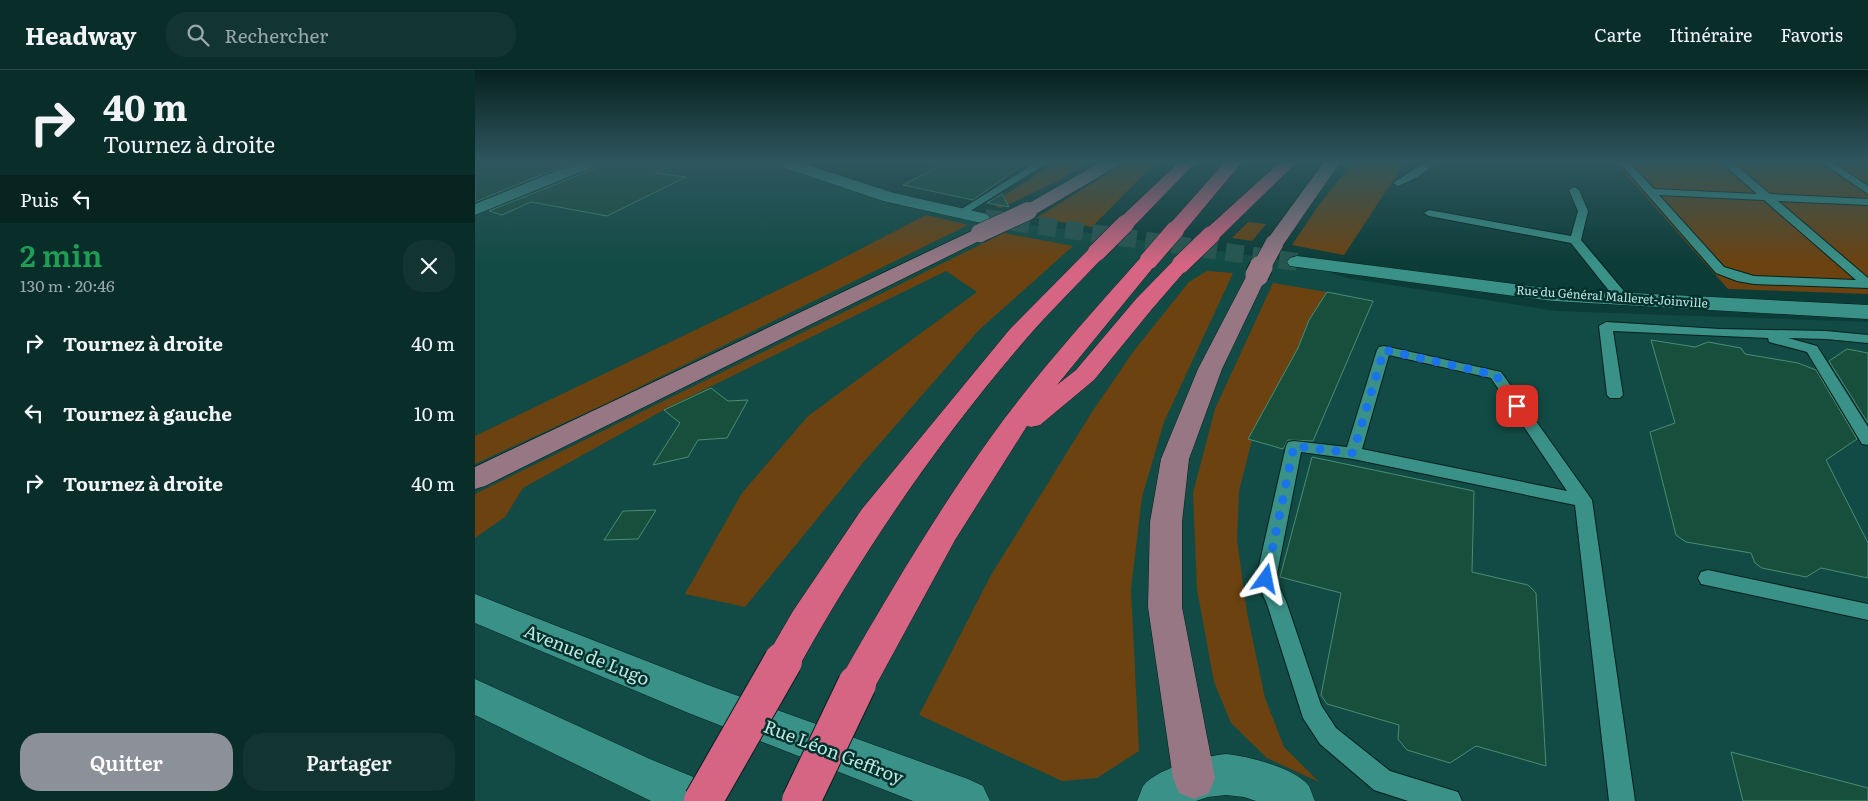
<!DOCTYPE html>
<html lang="fr">
<head>
<meta charset="utf-8">
<style>
	:root { --surface:#092d29; --page:#123531; --text:#f1f3f6; --muted:#99a8a8; --line:#294946; --accent:#8c9099 }
	body { margin:0; font-family:Literata,serif; background:var(--page); color:var(--text); height:100vh; display:flex; flex-direction:column; font-size:19px; white-space:nowrap }
	* { box-sizing:border-box; margin:0 }
	p { font-size:16px; color:var(--muted) }
	.icon { flex:none; width:28px; height:28px; fill:none; stroke:currentColor; stroke-width:2; stroke-linecap:round; stroke-linejoin:round }
	.map { position:relative; flex:1; overflow:hidden }
	.side { display:flex; flex-direction:column; background:var(--surface); width:475px }
	.side>* { flex:none }
	.guide { background:#092d29; color:var(--text); overflow:hidden }
	.pin { position:absolute; display:grid; place-items:center; width:42px; height:42px; color:#fff; margin:-21px; border-radius:10px; box-shadow:0 2px 8px #0006 }
	.me { position:absolute; width:55px; margin:-28px; rotate:12deg; stroke-linejoin:round; filter:drop-shadow(0 0 4px #0008) }
	.turn { display:flex; align-items:center; gap:18px; height:105px; padding:0 20px; font-size:22px }
	.turn .icon { width:65px; height:65px; stroke-width:2.5 }
	.turn b { display:block; font-size:35px; line-height:42px }
	.then { display:flex; align-items:center; height:48px; padding:0 20px; background:#0003; gap:10px; font-size:19px }
	.round { display:grid; place-items:center; flex:none; width:52px; height:52px; border-radius:20px; background:var(--page) }
	.head { display:flex; align-items:center; justify-content:space-between; height:85px; padding:0 20px }
	h1 { font-size:30px; font-weight:600; line-height:38px; color:#1e9e55 }
	.action { display:flex; gap:10px; margin-top:auto; padding:10px 20px }
	.action a { flex:1; height:58px; border-radius:20px; background:var(--accent); color:#fff; font-size:20px; font-weight:600; line-height:58px; text-align:center }
	.action a+a { background:var(--page); color:var(--text) }
	ul { padding:0; list-style:none }
	li { display:flex; align-items:center; gap:15px; height:70px; padding:0 20px }
	li div { flex:1 }
	li b { display:block; font-size:19px }
	li em { font-style:normal }
	header { display:flex; align-items:center; gap:30px; box-sizing:border-box; height:70px; padding:0 25px; background:var(--surface); border-bottom:1px solid var(--line) }
	header strong { font-size:24px }
	nav { display:flex; gap:28px; margin-inline-start:auto; font-size:18px }
	.search { width:350px; height:45px; background:var(--page); display:flex; align-items:center; gap:12px; box-sizing:border-box; padding:0 18px; border-radius:20px; color:var(--muted); font-size:19px }
	main { display:flex; flex:1; min-height:0 }
	.map>svg:first-child { display:block }
</style>
</head>
<body>
<header>
<strong>Headway</strong>
<div class="search"><svg class="icon" aria-label="search" viewBox="0 0 24 24"><circle cx="10" cy="10" r="6"/><path d="M15 15l6 6"/></svg>Rechercher</div>
<nav><a>Carte</a><a>Itinéraire</a><a>Favoris</a></nav>
</header>
<main>
<section class="side">
<div class="guide">
<div class="turn"><svg class="icon" aria-label="right" viewBox="0 0 24 24"><path d="M7 20v-9h11M14 6l5 5-5 5"/></svg><div><b>40 m</b>Tournez à droite</div></div>
<div class="then">Puis<svg class="icon" aria-label="left" viewBox="0 0 24 24"><path d="M17 20v-9H6M10 6l-5 5 5 5"/></svg></div>
</div>
<div class="head"><div><h1>2 min</h1><p>130 m · 20:46</p></div><a class="round"><svg class="icon" aria-label="close" viewBox="0 0 24 24"><path d="M6 6l12 12M18 6L6 18"/></svg></a></div>
<ul>
<li><svg class="icon" aria-label="right" viewBox="0 0 24 24"><path d="M7 20v-9h11M14 6l5 5-5 5"/></svg><div><b>Tournez à droite</b></div><em>40 m</em></li>
<li><svg class="icon" aria-label="left" viewBox="0 0 24 24"><path d="M17 20v-9H6M10 6l-5 5 5 5"/></svg><div><b>Tournez à gauche</b></div><em>10 m</em></li>
<li><svg class="icon" aria-label="right" viewBox="0 0 24 24"><path d="M7 20v-9h11M14 6l5 5-5 5"/></svg><div><b>Tournez à droite</b></div><em>40 m</em></li>
</ul>
<div class="action"><a>Quitter</a><a>Partager</a></div>
</section>
<div class="map">
<svg width="1393" height="731" viewBox="0 0 1393 731">
	<rect width="100%" height="100%" fill="#0c3c37"/>
	<polygon fill="#124b45" points="0,92 291,92 344,110 506,148 822,192 872,208 1081,241 1393,252 1393,731 0,731"/>
	<g fill="#6c4210">
		<polygon points="581,92 614,92 587,109 526,138 520,137 531,128 528,126"/>
		<polygon points="651,92 681,92 617,157 561,148"/>
		<polygon points="878,92 930,92 869,185 817,175 843,136"/>
		<polygon points="1140,92 1393,92 1393,224 1253,219"/>
		<polygon points="451,145 493,155 132,333 0,394 0,366 349,198"/>
		<polygon points="773,152 791,154 777,171 757,168"/>
		<polygon points="529,163 598,176 504,260 386,395 270,537 210,524 267,423 333,346 502,222 471,201 196,336 48,418 30,447 0,468 0,424"/>
		<polygon points="732,201 758,203 689,352 667,427 656,519 664,681 622,708 587,711 444,645 516,505 617,342 658,282 714,212"/>
		<polygon points="798,213 852,222 834,250 823,278 780,358 764,421 762,470 772,543 790,628 809,677 844,712 792,688 756,653 739,612 722,519 718,423 740,339"/>
	</g>
	<g fill="#184f3c" stroke="#478e72">
		<polygon points="0,92 98,92 0,132"/>
		<polygon points="127,92 203,92 180,103 211,107 132,146 56,132 27,145 14,141 124,97"/>
		<polygon points="472,92 552,92 498,130 428,115"/>
		<polygon points="527,124 534,137 512,133"/>
		<polygon points="852,222 898,231 838,371 813,370 808,379 773,369 823,278 834,250"/>
		<polygon points="1176,270 1220,277 1233,272 1266,278 1270,284 1323,293 1341,300 1382,369 1351,390 1393,473 1393,508 1346,498 1331,507 1287,498 1280,493 1276,483 1211,472 1201,465 1175,362 1200,353"/>
		<polygon points="1372,279 1393,283 1393,353 1354,291"/>
		<polygon points="236,318 253,331 273,330 252,368 223,370 213,387 178,395 205,353 189,340"/>
		<polygon points="837,387 999,421 997,502 1053,515 1061,523 1071,696 1001,676 975,693 932,680 923,669 924,655 852,634 846,625 866,523 805,507"/>
		<polygon points="181,440 163,469 129,470 148,441"/>
		<polygon points="1256,682 1393,718 1393,731 1268,731"/>
	</g>
	<g fill="none" stroke-linecap="round" stroke-linejoin="round">
		<polyline stroke="#275650" stroke-width="18" stroke-dasharray="18 9" stroke-linecap="butt" points="510,148 822,192"/>
		<defs>
			<g id="service">
				<polygon points="562,92 574,92 489,145 485,146 480,143"/>
				<polygon points="951,92 962,92 943,107 923,116 918,113"/>
				<path d="M1144,92H1154L1179,119L1282,124L1246,92H1257L1295,124L1393,129V135L1303,131L1393,208V218L1279,214L1262,211L1241,203ZM1184,125L1289,130L1381,210L1279,206L1249,197Z"/>
				<polygon points="1346,92 1357,92 1393,116 1393,124"/>
				<polygon points="1099,117 1104,120 1113,141 1106,170 1153,226 1154,229 1153,232 1143,232 1096,173 954,146 949,143 954,140 1096,166 1103,141 1094,120"/>
				<polygon points="1131,252 1245,259 1351,261 1393,265 1393,273 1351,269 1313,268 1342,276 1393,357 1393,375 1387,374 1332,282 1294,272 1293,268 1138,261 1148,325 1145,328 1135,328 1132,325 1124,256"/>
				<path d="M909,276L1026,302L1117,430L1160,731H1134L1100,435L878,389L826,382L801,509L812,534L846,635L861,658L915,701L983,722L987,731H933L899,720L845,674L828,648L792,534L781,509L811,376L813,372L819,371L872,377L902,280L904,277ZM914,285L1016,308L1092,421L887,379Z"/>
				<polygon points="1233,500 1393,534 1393,550 1226,514 1223,508 1226,502"/>
			</g>
			<g id="minor">
				<polygon points="103,92 125,92 123,95 0,145 0,134"/>
				<polygon points="299,92 323,92 419,123 512,144 515,148 512,152 506,153 408,131 301,95"/>
				<polygon points="822,186 1078,219 1393,235 1393,249 1078,231 815,196 812,192 815,188"/>
			</g>
			<g id="secondary">
				<polygon points="0,524 233,615 493,709 508,716 515,731 438,731 211,642 0,553"/>
				<polygon points="0,609 175,689 240,716 247,731 176,731 0,645"/>
				<path d="M751,684C773,686 820,698 834,716C836,720 838,727 840,731H781L769,727L751,725L733,727L721,731H662C664,727 666,720 668,716C682,698 729,686 751,684Z"/>
			</g>
			<g id="primary">
				<polygon points="626,92 646,92 644,95 559,145 553,146 547,145 544,141 547,137"/>
				<polygon points="849,92 865,92 806,178 799,180 792,178 789,174"/>
				<polygon points="505,157 512,159 514,163 512,167 10,416 0,419 0,397"/>
				<polygon points="782,199 789,201 792,205 747,299 714,389 707,452 707,537 740,708 734,723 719,729 704,723 698,708 673,537 675,452 686,389 723,299 772,205 775,201"/>
			</g>
			<g id="motorway">
				<polygon points="704,92 721,92 657,158 650,160 643,158 641,154 643,150"/>
				<polygon points="750,92 767,92 707,164 700,166 693,164 691,160 693,156"/>
				<polygon points="805,92 822,92 743,169 736,171 729,169 727,165 729,161"/>
				<path d="M622,176L629,178L632,182L629,186C603,214 576,240 551,269C463,371 386,484 321,602L308,607L295,602L289,591L318,541L387,439L535,259L615,178Z"/>
				<path d="M674,184L681,186L684,190L681,194L582,315L601,300L661,229L699,190L706,188L713,190L716,194L677,239L619,310L565,355L556,357L552,356L480,470L395,626L382,631L369,626L363,614L369,602C415,522 462,442 516,367C562,303 615,245 667,186Z"/>
			</g>
		</defs>
		<use href="#service" stroke="#05201d" stroke-width="2"/>
		<use href="#minor" stroke="#05201d" stroke-width="1"/>
		<use href="#secondary" stroke="#05201d" stroke-width="1"/>
		<use href="#primary" stroke="#05201d" stroke-width="1"/>
		<use href="#motorway" stroke="#05201d" stroke-width="1"/>
		<use href="#service" fill="#3a9188" fill-rule="evenodd"/>
		<use href="#minor" fill="#3a9188" fill-rule="evenodd"/>
		<use href="#secondary" fill="#3a9188" fill-rule="evenodd"/>
		<use href="#primary" fill="#977784" fill-rule="evenodd"/>
		<use href="#motorway" fill="#d56582" fill-rule="evenodd"/>
		<defs>
			<g id="primary-bridge-far1">
				<polyline points="505,163 553,141"/>
				<polyline points="786,198 799,174"/>
			</g>
			<polyline id="primary-bridge" points="782,205 786,197"/>
			<g id="motorway-bridge-far1">
				<polyline points="622,182 650,154"/>
				<polyline points="674,190 700,160"/>
				<polyline points="706,194 736,165"/>
			</g>
			<g id="motorway-bridge">
				<polyline points="228,731 308,591"/>
				<polyline points="326,731 382,614"/>
			</g>
		</defs>
		<use href="#primary-bridge-far1" stroke="#05201d" stroke-width="19" stroke-linecap="butt"/>
		<use href="#primary-bridge" stroke="#05201d" stroke-width="25" stroke-linecap="butt"/>
		<use href="#motorway-bridge-far1" stroke="#05201d" stroke-width="19" stroke-linecap="butt"/>
		<use href="#motorway-bridge" stroke="#05201d" stroke-width="40" stroke-linecap="butt"/>
		<use href="#primary-bridge-far1" stroke="#977784" stroke-width="18"/>
		<use href="#primary-bridge" stroke="#977784" stroke-width="23"/>
		<use href="#motorway-bridge-far1" stroke="#d56582" stroke-width="18"/>
		<use href="#motorway-bridge" stroke="#d56582" stroke-width="38"/>
	</g>
	<linearGradient id="sky" x2="0" y2="1"><stop stop-color="#07211e"/><stop offset="0.47" stop-color="#2e565e"/><stop offset="1" stop-color="#2e565e" stop-opacity="0"/></linearGradient>
	<rect width="1393" height="194" fill="url(#sky)"/>
	<g fill="none" stroke-linecap="round" stroke-linejoin="round">
		<polyline stroke="#1a73e8" stroke-width="9" stroke-dasharray="0 16.2" points="791,509 819,376 878,383 909,280 1021,305 1042,336"/>
	</g>
	<g text-anchor="middle" dominant-baseline="central" stroke-width="5" stroke-linejoin="round" paint-order="stroke">
		<g font-size="12" fill="#bfe7e1" stroke="#00312d">
			<text transform="translate(1137 226) rotate(4)">Rue du Général Malleret-Joinville</text>
		</g>
		<g font-size="18" fill="#bfe7e1" stroke="#00312d">
			<text transform="translate(112 584) rotate(22)">Avenue de Lugo</text>
			<text transform="translate(359 681) rotate(21)">Rue Léon Geffroy</text>
		</g>
	</g>
</svg>
<div class="pin" style="left:1042px;top:336px;background:#d93025"><svg class="icon" aria-label="arrive" viewBox="0 0 24 24"><path d="M6 21V4h12l-3 4 3 4H6"/></svg></div>
<svg class="me" style="left:791px;top:509px" viewBox="-20 -20 40 40"><path d="M0-17L14 15 0 8-14 15z" fill="#1a73e8" stroke="#fff" stroke-width="4"/></svg>
</div>
</main>
</body>
</html>
